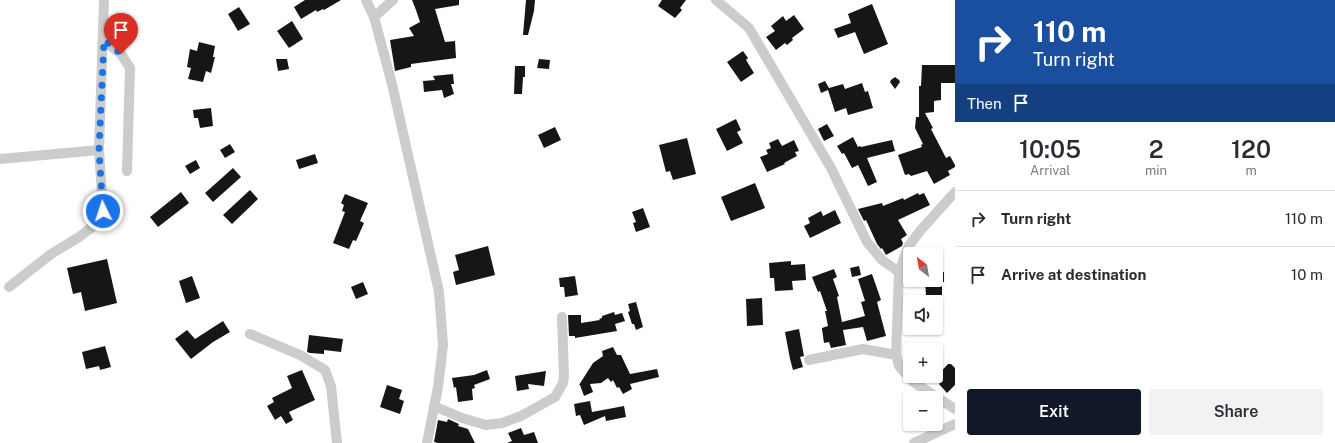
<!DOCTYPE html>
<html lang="en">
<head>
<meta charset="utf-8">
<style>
	:root { --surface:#fff; --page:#f2f2f3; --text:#2b2b33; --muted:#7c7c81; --line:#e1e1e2; --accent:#111827 }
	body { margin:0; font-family:"Public Sans",sans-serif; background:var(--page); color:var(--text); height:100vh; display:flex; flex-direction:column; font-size:15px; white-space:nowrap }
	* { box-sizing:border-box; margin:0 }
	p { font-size:13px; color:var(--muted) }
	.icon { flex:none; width:22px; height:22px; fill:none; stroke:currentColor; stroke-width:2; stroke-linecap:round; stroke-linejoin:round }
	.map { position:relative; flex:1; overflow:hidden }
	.details { display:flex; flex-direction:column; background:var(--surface); width:380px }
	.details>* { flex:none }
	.top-card { background:#1a4fa0; color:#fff; overflow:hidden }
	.needle { width:26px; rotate:329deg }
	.fabs { position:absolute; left:903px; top:247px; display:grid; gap:8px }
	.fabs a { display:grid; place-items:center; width:40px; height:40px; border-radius:4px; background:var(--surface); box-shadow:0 1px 3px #0004; font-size:20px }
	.pin { position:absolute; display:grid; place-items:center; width:34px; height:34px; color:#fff; margin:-41px -17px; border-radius:50% 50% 50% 0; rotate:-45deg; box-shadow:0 0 4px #0007 }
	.pin .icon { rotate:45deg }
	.me { position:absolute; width:44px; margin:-22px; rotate:356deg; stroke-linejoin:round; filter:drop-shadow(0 0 3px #0008) }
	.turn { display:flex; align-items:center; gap:14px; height:84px; padding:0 12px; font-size:18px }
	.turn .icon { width:52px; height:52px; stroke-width:2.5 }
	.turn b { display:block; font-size:28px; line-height:34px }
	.then { display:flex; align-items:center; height:38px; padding:0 12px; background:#0003; gap:8px; font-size:15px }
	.eta { display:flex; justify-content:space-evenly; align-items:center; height:68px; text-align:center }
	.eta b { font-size:24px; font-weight:600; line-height:28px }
	.cta { display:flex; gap:8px; margin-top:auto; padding:8px 12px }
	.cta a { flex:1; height:46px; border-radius:4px; background:var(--accent); color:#fff; font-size:16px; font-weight:600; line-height:46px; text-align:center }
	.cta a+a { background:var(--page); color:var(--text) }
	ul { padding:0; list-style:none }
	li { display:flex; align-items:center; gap:12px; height:56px; padding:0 12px; border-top:1px solid var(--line) }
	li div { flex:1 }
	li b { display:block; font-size:15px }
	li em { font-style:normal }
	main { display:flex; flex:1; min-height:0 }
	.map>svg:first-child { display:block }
</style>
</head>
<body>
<main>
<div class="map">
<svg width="955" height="443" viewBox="0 0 955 443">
	<rect width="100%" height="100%" fill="#fff"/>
	<g fill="#161616">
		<polygon points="305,0 341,0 324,10 323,9 317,12 316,10 301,19 294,7"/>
		<polygon points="412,0 459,0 459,5 435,9 445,42 455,41 456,58 411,64 411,67 395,71 390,40 414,36 409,28 420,22 416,10"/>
		<polygon points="526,0 535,0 534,11 528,35 523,35"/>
		<polygon points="662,0 686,0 680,8 682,10 675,18 658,6"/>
		<polygon points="872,4 888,44 864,54 855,32 838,38 834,29 851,23 848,14"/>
		<polygon points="239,7 250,24 238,31 228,14"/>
		<polygon points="794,15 804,29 792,38 793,40 787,45 785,43 776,50 766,37 775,31 771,26 783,16 786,21"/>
		<polygon points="292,21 303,39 289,48 277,31"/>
		<polygon points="199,42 215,46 213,57 215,57 211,73 206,71 203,82 188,79 191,68 187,67 190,49 197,51"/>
		<polygon points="743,51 748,58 746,60 754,73 741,82 727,62"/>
		<polygon points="276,59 287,59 289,69 278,71"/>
		<polygon points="539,59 550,60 549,69 537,68"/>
		<polygon points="922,65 955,65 955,83 941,83 941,100 934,101 934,112 925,113 933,128 931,129 946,158 950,156 955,165 955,167 948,171 950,175 934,184 927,171 911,176 909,174 905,175 898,155 922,147 921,145 923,144 915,128 916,117 919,117 919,86 921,86"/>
		<polygon points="515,66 525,66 525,77 523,77 522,94 514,94"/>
		<polygon points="453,74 454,84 451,84 454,94 444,98 442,90 424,92 423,81 435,80 433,76"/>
		<polygon points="895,77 899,80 900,82 895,89 890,82 891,80"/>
		<polygon points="825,81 829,88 843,84 845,89 862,83 865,92 868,91 873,108 848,115 846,108 835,112 828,90 821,93 818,84"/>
		<polygon points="211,108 213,126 200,128 198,118 194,118 193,110"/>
		<polygon points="736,119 741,130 737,132 743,143 727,151 716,129"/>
		<polygon points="827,124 834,136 824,141 818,129"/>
		<polygon points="555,127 561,140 544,148 538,135"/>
		<polygon points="853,137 858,147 860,146 861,147 892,140 895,151 867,158 877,182 868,186 858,165 852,168 844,153 842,154 837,146"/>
		<polygon points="687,138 696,174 673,180 670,171 666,172 659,145"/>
		<polygon points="778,139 782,146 794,140 799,151 795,152 797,156 784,163 785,164 767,172 760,157 768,154 766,150 771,148 769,143"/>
		<polygon points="230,144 235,152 225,158 220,150"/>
		<polygon points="315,154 318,163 299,169 296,160"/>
		<polygon points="196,160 200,168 190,174 185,166"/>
		<polygon points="233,168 241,177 213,202 205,193"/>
		<polygon points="755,183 765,208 731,221 721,197"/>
		<polygon points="250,190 258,199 232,224 223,215"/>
		<polygon points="181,192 189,203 158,227 150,217"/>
		<polygon points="918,193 919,195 924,193 930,205 898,220 907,235 901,239 903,243 902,246 886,255 882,248 881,249 877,244 866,220 864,221 858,209 882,203 883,206 903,198 904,200"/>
		<polygon points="345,194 368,203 360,221 364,223 356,241 353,240 349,249 333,243 345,212 342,211 344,205 341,203"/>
		<polygon points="643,208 650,227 636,232 633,223 636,222 632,212"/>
		<polygon points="835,210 841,223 810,238 804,226 810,223 808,218 821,211 823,216"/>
		<polygon points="488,246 495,275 456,285 453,272 459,270 455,255"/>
		<polygon points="107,259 117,303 85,311 81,292 73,294 67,268"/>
		<polygon points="791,261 791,265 805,264 806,280 792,281 793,290 775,291 774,278 770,278 769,263"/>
		<polygon points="859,266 861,275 852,277 850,268"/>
		<polygon points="834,269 837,277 833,279 839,296 837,297 842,322 865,316 861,302 865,301 858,279 872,274 881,300 877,302 886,336 867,341 863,327 843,330 846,345 831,348 829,342 824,343 822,329 822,328 828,326 825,311 827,311 820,291 818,292 812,277"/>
		<polygon points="936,272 944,272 944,282 942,282 942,295 926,296 925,280 936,280"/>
		<polygon points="192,276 200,298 186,303 179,281"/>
		<polygon points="575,276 578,295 565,297 564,287 560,287 559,278"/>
		<polygon points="363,282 368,294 356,299 351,287"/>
		<polygon points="762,298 763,325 747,326 746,299"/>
		<polygon points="636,302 643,327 636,330 634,324 632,324 628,312 630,311 628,304"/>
		<polygon points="614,312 615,315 622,313 625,321 615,324 617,331 575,338 575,336 569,336 568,315 581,315 581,323 600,320 599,319 602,318 602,316"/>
		<polygon points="223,321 230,332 213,342 191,359 175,339 187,330 195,339"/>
		<polygon points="799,329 804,356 800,357 803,367 793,370 790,359 785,332"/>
		<polygon points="309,335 343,339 341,352 324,350 324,354 310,353 307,352"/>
		<polygon points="105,346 111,367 100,370 99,366 86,369 82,352"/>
		<polygon points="613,347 617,355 621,355 630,374 657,369 659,377 630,384 632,389 623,394 619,387 617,388 613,380 611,382 608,378 601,383 590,384 593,392 584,396 580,385 579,385 593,363 603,356 602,351"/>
		<polygon points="948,364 951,364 955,368 955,385 947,393 939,384 942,380 937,376"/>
		<polygon points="302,370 315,400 289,412 293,420 286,424 281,416 275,420 267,406 274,402 272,398 292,388 287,376"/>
		<polygon points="487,370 490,379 474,385 475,388 472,389 473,400 458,402 456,387 454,388 452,378 474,375"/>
		<polygon points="546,371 544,386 528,384 529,389 517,391 515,376"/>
		<polygon points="387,385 402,390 399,399 404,401 400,414 380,407"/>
		<polygon points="590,401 592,412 624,406 626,417 606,421 605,416 584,425 580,415 576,416 574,404"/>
		<polygon points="448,419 459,424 458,426 468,429 475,443 438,443 434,442 438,420 447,422"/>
		<polygon points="521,428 524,435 534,432 538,443 507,443 512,441 508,433"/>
	</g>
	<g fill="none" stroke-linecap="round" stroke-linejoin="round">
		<g stroke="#ccc" stroke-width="10">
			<polyline points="366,0 374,17 392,84 439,292 443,345 438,387 427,443"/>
			<polyline points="716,0 749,28 831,168 867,242 882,260 899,272"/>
			<polyline points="374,17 393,0"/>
			<polyline points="103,40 121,54 130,68 127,171"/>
			<polyline points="0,159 99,150"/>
			<polyline points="955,192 920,231 908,247 899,272 896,355 899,366 912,381 955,409"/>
			<polyline points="104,224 99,150 104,0"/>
			<polyline points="9,287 51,254 79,237 96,224 103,211"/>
			<polyline points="250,334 300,355 325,370 331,386 337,443"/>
			<polyline points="809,360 863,349 896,355"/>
			<polyline points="434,406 462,418 486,425 502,423 521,416 555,397 563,383 564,376 562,317"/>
			<polyline points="914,443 955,424"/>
		</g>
	</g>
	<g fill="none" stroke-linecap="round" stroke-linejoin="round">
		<polyline stroke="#1a73e8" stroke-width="7" stroke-dasharray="0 12.6" points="103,211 99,150 104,40 121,54"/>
	</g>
</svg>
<div class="fabs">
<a><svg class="needle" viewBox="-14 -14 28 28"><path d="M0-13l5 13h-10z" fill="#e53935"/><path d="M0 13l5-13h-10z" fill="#7c7c81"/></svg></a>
<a><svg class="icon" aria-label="sound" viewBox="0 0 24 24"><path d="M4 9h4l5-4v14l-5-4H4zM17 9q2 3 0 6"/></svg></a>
<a>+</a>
<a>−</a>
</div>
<div class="pin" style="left:121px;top:54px;background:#d93025"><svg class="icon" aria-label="arrive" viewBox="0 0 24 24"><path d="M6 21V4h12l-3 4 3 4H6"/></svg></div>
<svg class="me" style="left:103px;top:211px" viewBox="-20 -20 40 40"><circle r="17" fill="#1a73e8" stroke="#fff" stroke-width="3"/><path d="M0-11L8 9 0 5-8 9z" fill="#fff"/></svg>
</div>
<section class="details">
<div class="top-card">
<div class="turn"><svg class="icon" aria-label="right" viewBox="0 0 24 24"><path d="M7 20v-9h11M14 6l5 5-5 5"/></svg><div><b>110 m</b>Turn right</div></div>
<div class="then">Then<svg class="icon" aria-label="arrive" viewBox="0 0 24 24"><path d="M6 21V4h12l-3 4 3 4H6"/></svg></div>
</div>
<div class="eta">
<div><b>10:05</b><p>Arrival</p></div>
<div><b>2</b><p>min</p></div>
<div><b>120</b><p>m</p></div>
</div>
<ul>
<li><svg class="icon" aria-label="right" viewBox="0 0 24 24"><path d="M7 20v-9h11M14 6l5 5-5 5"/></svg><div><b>Turn right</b></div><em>110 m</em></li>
<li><svg class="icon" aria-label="arrive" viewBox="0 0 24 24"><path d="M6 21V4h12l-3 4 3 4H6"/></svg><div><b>Arrive at destination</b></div><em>10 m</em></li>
</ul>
<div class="cta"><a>Exit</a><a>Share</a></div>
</section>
</main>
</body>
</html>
